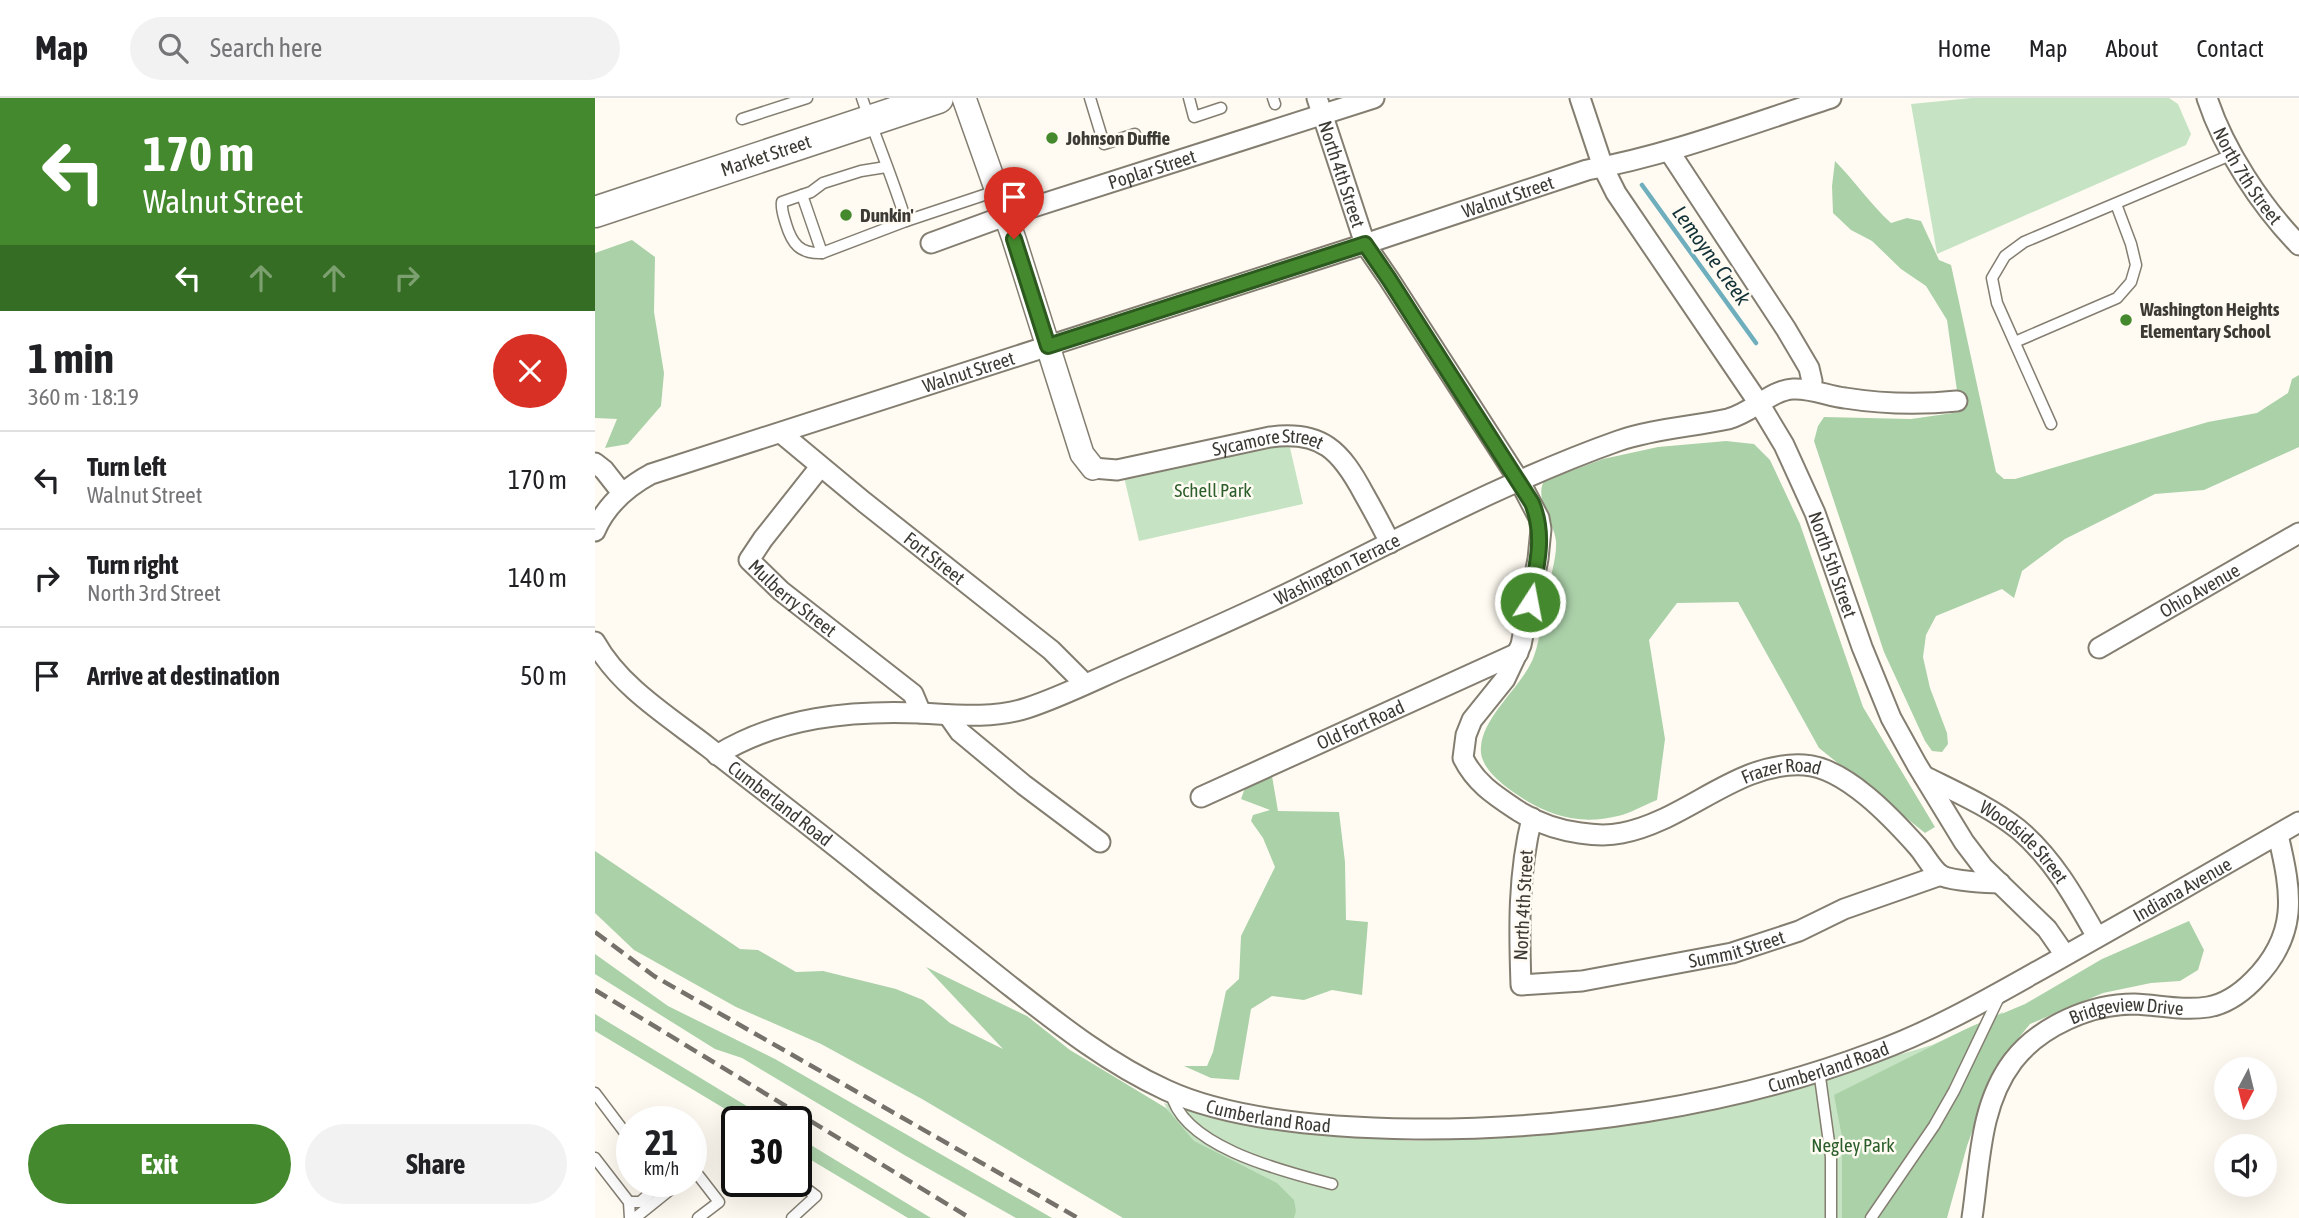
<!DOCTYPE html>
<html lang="en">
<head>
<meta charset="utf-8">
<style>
	:root { --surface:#fff; --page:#f2f2f2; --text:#202124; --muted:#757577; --line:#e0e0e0; --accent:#44892d }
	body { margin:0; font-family:"Asap Condensed",sans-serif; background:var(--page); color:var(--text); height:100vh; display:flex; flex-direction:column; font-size:26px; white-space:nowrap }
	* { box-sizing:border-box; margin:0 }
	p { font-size:23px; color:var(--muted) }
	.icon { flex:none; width:38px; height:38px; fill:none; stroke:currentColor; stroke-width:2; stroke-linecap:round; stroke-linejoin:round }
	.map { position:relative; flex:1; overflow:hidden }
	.panel { display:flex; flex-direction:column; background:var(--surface); width:595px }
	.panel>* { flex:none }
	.top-card { background:#44892d; color:#fff; overflow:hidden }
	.needle { width:46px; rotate:187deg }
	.fabs { position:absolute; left:1619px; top:959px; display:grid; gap:14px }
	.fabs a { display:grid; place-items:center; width:63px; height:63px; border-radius:50%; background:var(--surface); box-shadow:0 7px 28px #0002; font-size:35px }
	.speed { position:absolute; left:21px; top:1008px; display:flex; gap:14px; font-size:35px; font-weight:700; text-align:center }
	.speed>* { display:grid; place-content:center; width:91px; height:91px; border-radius:50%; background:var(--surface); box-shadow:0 7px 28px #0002; line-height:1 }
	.speed small { font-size:18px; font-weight:400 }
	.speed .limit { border:4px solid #111; border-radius:10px; background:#fff; color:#111 }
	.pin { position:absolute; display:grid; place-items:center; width:60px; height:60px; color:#fff; margin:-72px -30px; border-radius:50% 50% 50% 0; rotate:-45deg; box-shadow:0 0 7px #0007 }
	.pin .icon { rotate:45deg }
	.me { position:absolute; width:77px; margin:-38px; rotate:11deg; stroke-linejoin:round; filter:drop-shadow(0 0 5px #0008) }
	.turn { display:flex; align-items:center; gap:24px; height:147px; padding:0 28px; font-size:32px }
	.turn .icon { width:91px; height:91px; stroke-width:2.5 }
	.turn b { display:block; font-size:49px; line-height:60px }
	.lanes { display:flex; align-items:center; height:66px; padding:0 28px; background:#0003; justify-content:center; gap:35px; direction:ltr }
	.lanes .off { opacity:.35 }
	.round { display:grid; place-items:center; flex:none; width:74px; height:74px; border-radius:37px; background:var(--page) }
	.summary { display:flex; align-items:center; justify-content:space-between; height:119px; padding:0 28px }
	h1 { font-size:42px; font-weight:700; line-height:52px }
	.primary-button { display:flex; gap:14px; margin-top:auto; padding:14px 28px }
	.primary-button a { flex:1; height:80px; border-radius:42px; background:var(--accent); color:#fff; font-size:28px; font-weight:700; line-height:80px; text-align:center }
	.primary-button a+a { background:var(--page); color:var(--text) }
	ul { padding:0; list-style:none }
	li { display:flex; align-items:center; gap:21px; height:98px; padding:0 28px; border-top:2px solid var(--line) }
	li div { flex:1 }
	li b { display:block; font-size:26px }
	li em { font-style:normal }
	header { display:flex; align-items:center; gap:42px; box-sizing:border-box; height:98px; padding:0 35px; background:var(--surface); border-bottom:2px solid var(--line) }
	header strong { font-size:33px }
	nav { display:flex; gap:38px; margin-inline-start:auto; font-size:24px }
	.search { width:490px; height:63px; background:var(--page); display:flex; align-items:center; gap:18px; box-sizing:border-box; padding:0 24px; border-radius:38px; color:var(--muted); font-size:26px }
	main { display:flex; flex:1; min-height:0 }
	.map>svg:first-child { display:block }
</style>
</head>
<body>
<header>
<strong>Map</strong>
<div class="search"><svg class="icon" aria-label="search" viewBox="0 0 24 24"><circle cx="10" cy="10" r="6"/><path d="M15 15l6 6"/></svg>Search here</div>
<nav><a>Home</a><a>Map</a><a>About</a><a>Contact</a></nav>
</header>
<main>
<section class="panel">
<div class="top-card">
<div class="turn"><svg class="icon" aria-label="left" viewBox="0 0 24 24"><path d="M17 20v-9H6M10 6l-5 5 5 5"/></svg><div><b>170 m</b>Walnut Street</div></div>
<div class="lanes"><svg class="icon" aria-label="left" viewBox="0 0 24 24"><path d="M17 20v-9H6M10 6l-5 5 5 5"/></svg><svg class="icon off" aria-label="ahead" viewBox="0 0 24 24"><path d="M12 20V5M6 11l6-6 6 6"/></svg><svg class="icon off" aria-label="ahead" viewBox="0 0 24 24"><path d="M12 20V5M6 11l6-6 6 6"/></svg><svg class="icon off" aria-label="right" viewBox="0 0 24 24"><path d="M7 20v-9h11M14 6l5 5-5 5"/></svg></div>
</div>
<div class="summary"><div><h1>1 min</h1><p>360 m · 18:19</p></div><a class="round" style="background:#d93025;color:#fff"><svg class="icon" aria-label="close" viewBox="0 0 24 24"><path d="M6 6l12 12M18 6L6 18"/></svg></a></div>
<ul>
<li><svg class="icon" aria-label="left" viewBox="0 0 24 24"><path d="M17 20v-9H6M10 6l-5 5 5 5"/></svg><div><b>Turn left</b><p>Walnut Street</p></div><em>170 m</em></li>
<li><svg class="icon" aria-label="right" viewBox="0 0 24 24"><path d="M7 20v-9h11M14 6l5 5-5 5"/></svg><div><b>Turn right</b><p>North 3rd Street</p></div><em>140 m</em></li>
<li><svg class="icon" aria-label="arrive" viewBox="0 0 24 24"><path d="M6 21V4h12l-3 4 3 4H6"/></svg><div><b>Arrive at destination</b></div><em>50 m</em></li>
</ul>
<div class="primary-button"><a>Exit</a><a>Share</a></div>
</section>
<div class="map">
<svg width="1704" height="1120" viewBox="0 0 1704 1120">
	<rect width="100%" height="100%" fill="#fffbf2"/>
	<g fill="#c6e4c4">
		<polygon points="1377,0 1574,0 1583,6 1596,36 1591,47 1342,156 1316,6"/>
		<polygon points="693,341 708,406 544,443 529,379"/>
		<polygon points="1408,914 1385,975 1297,1120 635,1120 622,1105 569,1005 620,1020 679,1032 818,1043 938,1037 1013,1029 1101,1012 1239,976 1337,947"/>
	</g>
	<g fill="#abd1a9">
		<path d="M1240,63C1260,83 1275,106 1296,125L1312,120L1326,123L1344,162L1356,167L1401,374L1409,381H1420L1613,324L1662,315L1693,295L1697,281L1704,277V349L1609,392L1560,396L1470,441L1427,473L1419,500L1407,491L1341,518L1331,537L1328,559L1335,590L1352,635L1353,646L1347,654L1337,653L1330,643L1289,554L1219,343L1223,328L1229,319L1316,321L1365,314L1352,222L1331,188L1306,171L1277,143L1256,132L1238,115L1237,88Z"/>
		<polygon points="37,142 60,159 59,214 69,275 66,308 33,346 10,350 22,321 0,320 0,155"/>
		<path d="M1131,343L1159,346L1175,362L1205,426L1268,609L1340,729L1330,735L1224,650L1143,504L1082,505L1054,542L1070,641L1062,702C1049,707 1036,715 1023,718C979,729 944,714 910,688C898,678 884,665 886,649C888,617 929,587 939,558C946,539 947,516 952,496C955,479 962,460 961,443C959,424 939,401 949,383L1008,361L1063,349Z"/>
		<polygon points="677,678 683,713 744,714 750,764 751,822 773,824 767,897 737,892 709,902 677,898 656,911 644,982 616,980 589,968 612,968 618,954 631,893 644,881 646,838 680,769 668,740 656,723 658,717 675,712 646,701 650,690"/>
		<polygon points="0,753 145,851 163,852 201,874 228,873 301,891 328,902 355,925 408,951 331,869 432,918 475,952 571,1010 599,1043 682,1085 699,1102 701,1113 699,1120 528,1120 327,1001 226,946 141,909 39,852 0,815"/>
		<polygon points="1594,823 1609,852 1603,872 1585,883 1556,885 1508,895 1435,926 1400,969 1372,1048 1352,1120 1247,1120 1247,1039 1239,997 1373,930 1430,906 1507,861"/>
		<polygon points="0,856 73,908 180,961 457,1120 421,1120 311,1058 147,960 120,951 0,876"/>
		<polygon points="0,916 178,1024 152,1024 0,933"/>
		<polygon points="201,1038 336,1120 313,1120 201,1053"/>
	</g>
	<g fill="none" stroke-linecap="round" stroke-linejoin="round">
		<polyline stroke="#6fafbd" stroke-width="4.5" points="1047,87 1161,245"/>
		<defs>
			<g id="service">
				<path d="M267,0C281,41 298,81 311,123"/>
				<polyline points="495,0 509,46 540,36"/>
				<polyline points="594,0 599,19 626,10"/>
				<polyline points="678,0 680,6"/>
				<polyline points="147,21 212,0"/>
				<path d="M291,69L266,73L228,85L216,94L187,104C186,112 189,119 191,126C197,146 205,156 227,155L311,123L401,93"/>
				<polyline points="207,97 227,155"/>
				<polyline points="1420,244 1522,200 1536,184 1541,167 1536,146 1521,106"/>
				<polyline points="1456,326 1402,205 1397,180 1410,158 1429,144 1638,56"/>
				<polyline points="1224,972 1236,1059 1236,1120"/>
				<path d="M576,994C586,1049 691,1074 737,1086"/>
				<polyline points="0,995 37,1044"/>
				<polyline points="0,1060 34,1104 35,1120"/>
				<polyline points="96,1075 100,1073 124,1104 103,1120"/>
				<polyline points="34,1104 45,1104 62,1089 62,1083"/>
				<polyline points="40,1120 86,1083"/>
				<polyline points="197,1120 221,1098 201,1083"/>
				<polyline points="1276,1120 1339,1028 1359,993 1405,897"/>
			</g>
			<g id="minor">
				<path id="s1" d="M722,0L770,146L794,181L925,384L944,420L946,431L943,461L926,547L910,581L877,622L871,637L868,660C881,686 901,698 925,714C943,725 964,732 985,735C998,737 1013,738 1027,735C1091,723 1142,663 1209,667C1250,669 1298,721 1323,749C1330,757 1338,773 1347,778C1359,783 1392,785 1405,785"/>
				<path id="s2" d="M985,0L1008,69L1021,95L1165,307L1189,347L1220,415L1267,549L1296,620L1322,667L1369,744L1388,769L1452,831L1470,857"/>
				<path id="s3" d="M1612,0C1629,52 1666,108 1704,147"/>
				<polyline points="1074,53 1191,231 1214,270 1217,283 1216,292"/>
				<path id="s4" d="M336,145L410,118L779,0"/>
				<path id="s5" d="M186,335L269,404L456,552L490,586"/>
				<polyline points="0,365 9,372 27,395"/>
				<path id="s6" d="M225,369L168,441L154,462L186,493L318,596L326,615"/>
				<path id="s7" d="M498,370L522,372L675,339C727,332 746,353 769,396C778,412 787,428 795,445"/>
				<path id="s8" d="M0,433C11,407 32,389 56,376L770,146L992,72C1075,57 1155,26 1236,0"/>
				<path id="s9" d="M0,544C25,589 73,618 113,649C169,693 226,736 281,781C324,815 367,850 410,884C461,924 512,965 571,992C640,1024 744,1030 819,1031C971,1032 1134,1009 1277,955C1341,932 1400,897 1459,864C1541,818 1623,771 1704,724"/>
				<path id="s10" d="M1504,550L1704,435"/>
				<polyline points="353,617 365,634 429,687 505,744"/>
				<path id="s11" d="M122,657C184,619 256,612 326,615C361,617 398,621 432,610C469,598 505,579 541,564C602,537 663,511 722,481C819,433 921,379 1023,343C1058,331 1096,329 1133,321C1157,315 1176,292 1198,291C1216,290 1233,298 1250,300C1288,306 1324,307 1362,303"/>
				<path id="s12" d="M1329,678C1361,694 1395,709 1423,731C1458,760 1480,800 1502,839"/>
				<path id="s13" d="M606,699L923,555"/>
				<path id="s14" d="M937,720C923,775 924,831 926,887L987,883L1137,855L1204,833L1249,811L1346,777"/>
				<path id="s15" d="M1377,1120C1385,1067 1384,1008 1418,963C1445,928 1496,906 1539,906C1564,907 1588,913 1613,909C1631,906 1646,895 1658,883C1704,837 1697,796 1683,737"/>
			</g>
			<polyline id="tertiary" points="369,0 419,141 487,356 498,370"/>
			<g id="primary">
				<path id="s16" d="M0,114L343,0"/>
			</g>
		</defs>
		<use href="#service" stroke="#847e71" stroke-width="13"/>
		<use href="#minor" stroke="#847e71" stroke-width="23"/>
		<use href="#tertiary" stroke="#847e71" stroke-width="26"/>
		<use href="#primary" stroke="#847e71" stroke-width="33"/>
		<use href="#service" stroke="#fff" stroke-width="10"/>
		<use href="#minor" stroke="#fff" stroke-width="19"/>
		<use href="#tertiary" stroke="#fff" stroke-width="23"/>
		<use href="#primary" stroke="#fff" stroke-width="30"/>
		<g stroke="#75726b" stroke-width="4.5" stroke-dasharray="14 7" stroke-linecap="butt">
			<polyline points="0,834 59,878 483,1120"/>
			<polyline points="0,892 375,1120"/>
		</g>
	</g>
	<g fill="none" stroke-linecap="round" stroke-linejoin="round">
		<defs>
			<path id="route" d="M419,141L453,248L770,146L794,181L937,405C951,438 941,471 935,504"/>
		</defs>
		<use href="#route" stroke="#2c591d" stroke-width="18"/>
		<use href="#route" stroke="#44892d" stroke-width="12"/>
	</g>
	<g fill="#44892d" stroke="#fffbf2" stroke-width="2.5">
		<circle cx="457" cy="40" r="7"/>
		<circle cx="251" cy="117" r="7"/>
		<circle cx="1531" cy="222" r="7"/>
	</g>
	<g text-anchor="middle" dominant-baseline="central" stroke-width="5" stroke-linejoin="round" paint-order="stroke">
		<g font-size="19" font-weight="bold" fill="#3c3a34" stroke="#fffbf2" text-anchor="start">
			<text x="471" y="40">Johnson Duffie</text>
			<text x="265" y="117">Dunkin'</text>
			<text x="1545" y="211">Washington Heights<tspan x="1545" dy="22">Elementary School</tspan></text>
		</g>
		<g font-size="19" fill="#3c3a34" stroke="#fffbf2">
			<text stroke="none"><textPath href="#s16" startOffset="180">Market Street</textPath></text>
			<text stroke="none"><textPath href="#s4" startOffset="233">Poplar Street</textPath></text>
			<text stroke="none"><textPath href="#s3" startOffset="88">North 7th Street</textPath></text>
			<text stroke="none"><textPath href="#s1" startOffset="80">North 4th Street</textPath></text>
			<text stroke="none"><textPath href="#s8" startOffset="982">Walnut Street</textPath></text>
			<text stroke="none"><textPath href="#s8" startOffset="415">Walnut Street</textPath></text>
			<text stroke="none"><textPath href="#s7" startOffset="178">Sycamore Street</textPath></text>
			<text stroke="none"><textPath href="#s5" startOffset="198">Fort Street</textPath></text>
			<text stroke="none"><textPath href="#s2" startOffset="534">North 5th Street</textPath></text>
			<text stroke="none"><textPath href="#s11" startOffset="658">Washington Terrace</textPath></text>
			<text stroke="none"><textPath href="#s10" startOffset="116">Ohio Avenue</textPath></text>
			<text stroke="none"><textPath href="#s6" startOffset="175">Mulberry Street</textPath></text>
			<text stroke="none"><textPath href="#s13" startOffset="175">Old Fort Road</textPath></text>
			<text stroke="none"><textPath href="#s1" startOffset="1096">Frazer Road</textPath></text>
			<text stroke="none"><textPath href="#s9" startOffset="247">Cumberland Road</textPath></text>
			<text stroke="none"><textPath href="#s12" startOffset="121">Woodside Street</textPath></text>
			<text stroke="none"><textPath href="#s9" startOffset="1799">Indiana Avenue</textPath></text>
			<text transform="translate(928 807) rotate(-87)">North 4th Street</text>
			<text stroke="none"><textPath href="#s14" startOffset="387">Summit Street</textPath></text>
			<text stroke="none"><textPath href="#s15" startOffset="294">Bridgeview Drive</textPath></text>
			<text stroke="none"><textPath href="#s9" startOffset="1402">Cumberland Road</textPath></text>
			<text stroke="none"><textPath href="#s9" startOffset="835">Cumberland Road</textPath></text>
		</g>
		<g font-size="19" fill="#2b5e2a" stroke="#fffbf2">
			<text x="618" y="392">Schell Park</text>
			<text x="1258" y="1047">Negley Park</text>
		</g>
		<g font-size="21" font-style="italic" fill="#113137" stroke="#fffbf2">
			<text transform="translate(1117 157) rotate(54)">Lemoyne Creek</text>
		</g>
	</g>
</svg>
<div class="fabs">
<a><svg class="needle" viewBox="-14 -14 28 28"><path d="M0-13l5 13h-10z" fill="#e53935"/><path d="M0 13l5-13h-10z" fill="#757577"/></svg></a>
<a><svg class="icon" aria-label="sound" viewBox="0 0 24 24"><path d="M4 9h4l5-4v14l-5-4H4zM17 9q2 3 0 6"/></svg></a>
</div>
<div class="speed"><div>21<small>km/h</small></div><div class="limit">30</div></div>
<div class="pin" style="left:419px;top:141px;background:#d93025"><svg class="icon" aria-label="arrive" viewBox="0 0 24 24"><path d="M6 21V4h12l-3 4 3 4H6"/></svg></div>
<svg class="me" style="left:935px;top:504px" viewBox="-20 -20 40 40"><circle r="17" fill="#44892d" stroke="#fff" stroke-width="3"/><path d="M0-11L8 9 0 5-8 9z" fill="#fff"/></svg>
</div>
</main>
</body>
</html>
